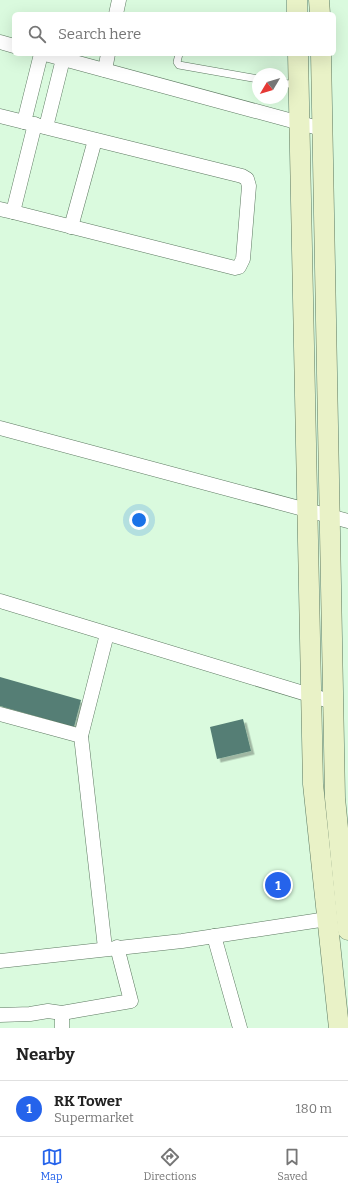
<!DOCTYPE html>
<style>
body{margin:0;font-family:Bitter,serif;background:#f6f6f6;color:#222}
.compass{position:absolute;left:252px;top:68px;width:36px;height:36px;border-radius:50%;background:#fff;box-shadow:0 4px 16px #0002;rotate:232deg}
.you{position:absolute;left:139px;top:520px;width:14px;height:14px;margin:-10px;border:3px solid #fff;border-radius:50%;background:#1a73e8;box-shadow:0 0 0 6px #1a73e833}
.badge{display:grid;place-items:center;width:26px;height:26px;border-radius:50%;background:#2563eb;color:#fff;font-size:13px;font-weight:700}
.pin{position:absolute;translate:-50% -50%;border:2px solid #fff;box-shadow:0 1px 4px #0006}
.list{margin:0;padding:0;list-style:none}
h2{display:flex;justify-content:space-between;align-items:center;height:52px;margin:0;padding:0 16px;font-size:17px}
h2 small{font-size:13px;font-weight:400;color:#767676}
.list li{display:grid;grid-template-columns:26px 1fr auto;gap:12px;align-items:center;box-sizing:border-box;height:56px;padding:0 16px;border-top:1px solid #e0e0e0}
.list b{display:block;font-size:15px;white-space:nowrap}
.list p{margin:0;font-size:13px;white-space:nowrap;color:#767676}
.list em{font-size:13px;font-style:normal;color:#767676}
.icon{flex:none;width:22px;height:22px;fill:none;stroke:currentColor;stroke-width:2;stroke-linecap:round;stroke-linejoin:round}
.map{position:relative;flex:none;width:348px;height:1028px;overflow:hidden}
.search{position:absolute;background:#fff;box-shadow:0 4px 16px #0002;left:12px;right:12px;top:12px;height:44px;display:flex;align-items:center;gap:10px;box-sizing:border-box;padding:0 14px;border-radius:6px;color:#767676;font-size:15px}
.sheet{height:108px;background:#fff}
nav{display:flex;justify-content:space-around;align-items:center;box-sizing:border-box;height:56px;border-top:1px solid #e0e0e0;background:#fff;font-size:11px;color:#767676}
nav a{display:grid;justify-items:center;gap:2px}
nav .on{color:#2563eb}
.map>svg:first-child{display:block}
.building{fill:#547e74;filter:url(#shadow)}
.lines{fill:none;stroke-linecap:round;stroke-linejoin:round}
.lane-casing{stroke:#5d7961;stroke-width:8}
.street-casing{stroke:#5d7961;stroke-width:15}
.secondary-casing{stroke:#5d7961;stroke-width:21}
.lane{stroke:#fff;stroke-width:7}
.street{stroke:#fff;stroke-width:14}
.secondary{stroke:#e9f2c7;stroke-width:20}
</style>
<div class="map">
<svg width="348" height="1028" viewBox="0 0 348 1028">
<defs>
<filter id="shadow"><feDropShadow dx="3.5" dy="3.5" stdDeviation="0" flood-color="#0004"/></filter>
</defs>
<rect width="100%" height="100%" fill="#dafade"/>
<g class="building">
<polygon points="0,677 81,700 74,727 0,706"/>
<polygon points="243,719 251,751 217,759 210,727"/>
</g>
<g class="lines">
<g class="lane-casing">
<g id="lane">
<polyline points="179,54 177,62 179,65 258,79"/>
<polyline points="282,83 296,85"/>
</g>
</g>
<g class="street-casing">
<g id="street">
<polyline points="116,14 119,0"/>
<polyline points="0,42 14,46"/>
<polyline points="45,54 322,129"/>
<polyline points="105,70 108,54"/>
<polyline points="0,116 242,176 247,179 249,186 243,259 239,267 235,268 13,212"/>
<polyline points="24,122 41,54"/>
<polyline points="46,127 63,59"/>
<polyline points="0,209 13,212 35,124"/>
<polyline points="71,227 95,140"/>
<polyline points="0,428 348,521"/>
<polyline points="0,601 333,702"/>
<polyline points="0,714 81,736 105,948"/>
<polyline points="81,736 107,634"/>
<polyline points="214,936 240,1028"/>
<polyline points="0,961 182,941 327,919"/>
<polyline points="62,1013 62,1028"/>
<polyline points="0,1015 30,1014 48,1011 62,1013 131,1001 117,947"/>
</g>
</g>
<g class="secondary-casing">
<g id="secondary">
<polyline points="297,0 297,14"/>
<polyline points="319,0 320,14"/>
<polyline points="298,54 313,784 339,1028"/>
<polyline points="321,54 335,798 348,930"/>
</g>
</g>
<use href="#lane" class="lane"/>
<use href="#street" class="street"/>
<use href="#secondary" class="secondary"/>
</g>
</svg>
<svg class="compass" viewBox="-18 -18 36 36"><path d="M0-13l5 13h-10z" fill="#e53935"/><path d="M0 13l5-13h-10z" fill="#767676"/></svg>
<div class="you"></div>
<div class="pin badge" style="left:278px;top:885px">1</div>
<div class="search"><svg class="icon" aria-label="search" viewBox="0 0 24 24"><circle cx="10" cy="10" r="6"/><path d="M15 15l6 6"/></svg>Search here</div>
</div>
<section class="sheet">
<h2>Nearby<small></small></h2>
<ul class="list">
<li><span class="badge">1</span><div><b>RK Tower</b><p>Supermarket</p></div><em>180 m</em></li>
</ul>
</section>
<nav>
<a class="on"><svg class="icon" aria-label="map" viewBox="0 0 24 24"><path d="M3 6l6-2 6 2 6-2v14l-6 2-6-2-6 2zM9 4v14M15 6v14"/></svg>Map</a>
<a><svg class="icon" aria-label="directions" viewBox="0 0 24 24"><path d="M12 3l9 9-9 9-9-9zM9 14v-3h6M13 9l2 2-2 2"/></svg>Directions</a>
<a><svg class="icon" aria-label="saved" viewBox="0 0 24 24"><path d="M7 4h10v16l-5-4-5 4z"/></svg>Saved</a>
</nav>
